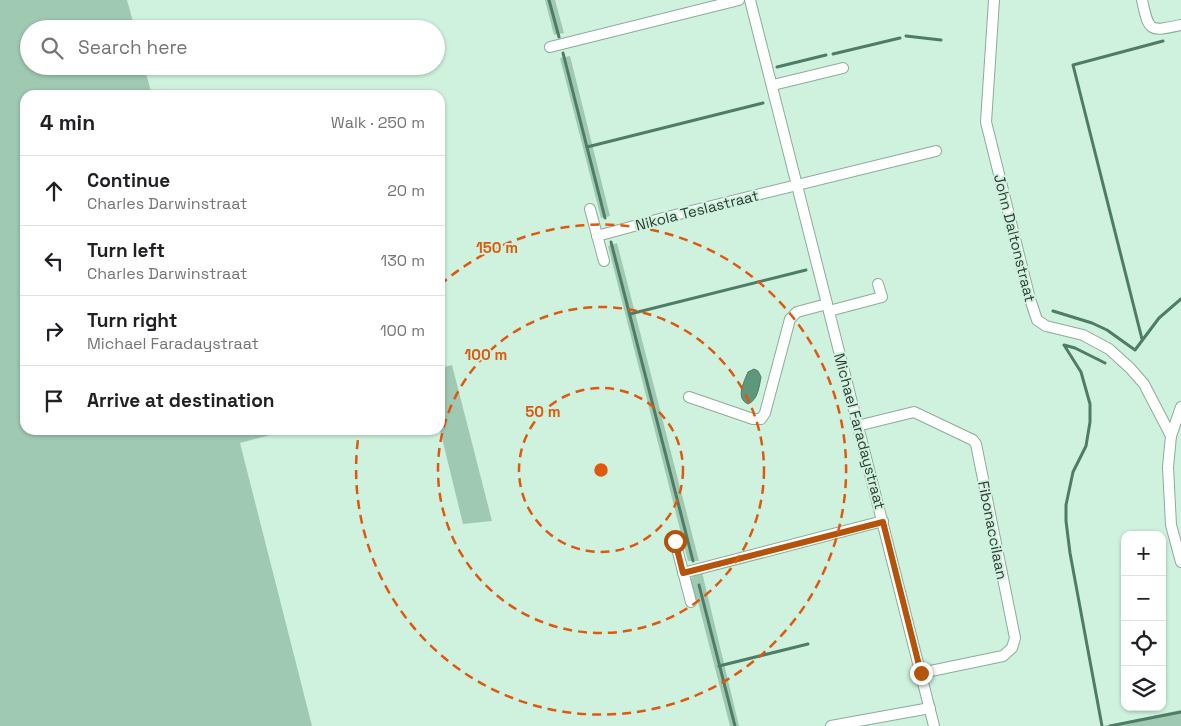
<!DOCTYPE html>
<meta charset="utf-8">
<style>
body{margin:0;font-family:"Space Grotesk",sans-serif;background:#f6f6f6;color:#202124}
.controls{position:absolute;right:15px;bottom:15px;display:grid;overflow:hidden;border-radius:10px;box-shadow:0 1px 4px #0004}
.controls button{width:45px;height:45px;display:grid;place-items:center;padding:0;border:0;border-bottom:1px solid #e0e0e0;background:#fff;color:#202124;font:25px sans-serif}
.stop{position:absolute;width:15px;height:15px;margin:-11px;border:4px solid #b45309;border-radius:50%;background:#fff}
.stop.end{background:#b45309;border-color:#fff;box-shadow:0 1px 5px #0008}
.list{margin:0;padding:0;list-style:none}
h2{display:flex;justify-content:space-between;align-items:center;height:65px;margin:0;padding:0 20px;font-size:21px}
h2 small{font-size:16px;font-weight:400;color:#757577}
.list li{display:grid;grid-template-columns:32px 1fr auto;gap:15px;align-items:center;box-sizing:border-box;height:70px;padding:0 20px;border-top:1px solid #e0e0e0}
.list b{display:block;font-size:19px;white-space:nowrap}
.list p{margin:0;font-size:16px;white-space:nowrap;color:#757577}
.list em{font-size:16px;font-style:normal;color:#757577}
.icon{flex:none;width:28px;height:28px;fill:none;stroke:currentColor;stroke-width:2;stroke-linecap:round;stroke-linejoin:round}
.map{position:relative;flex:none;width:1181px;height:726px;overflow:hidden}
.search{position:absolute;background:#fff;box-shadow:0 1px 4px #0004;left:20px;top:20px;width:425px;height:55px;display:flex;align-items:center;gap:12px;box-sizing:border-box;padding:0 18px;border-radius:28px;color:#757577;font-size:19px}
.panel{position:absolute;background:#fff;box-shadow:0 1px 4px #0004;left:20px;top:90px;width:425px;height:345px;border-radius:15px}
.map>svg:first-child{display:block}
.green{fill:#9fc9b2}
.water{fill:#5d987a;stroke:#4f7c65}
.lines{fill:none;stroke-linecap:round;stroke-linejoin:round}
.stream{stroke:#4f7c65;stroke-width:3}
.minor-casing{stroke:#8cac9a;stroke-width:12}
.minor{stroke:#fff;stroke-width:10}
.route{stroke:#b45309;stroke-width:6}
.ring{fill:none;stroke:#df580e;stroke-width:2.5;stroke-dasharray:9 6}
.labels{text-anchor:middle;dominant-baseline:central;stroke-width:4;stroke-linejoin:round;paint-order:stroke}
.street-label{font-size:15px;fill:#2e3c34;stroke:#cff2de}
.centre{fill:#df580e;stroke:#cff2de;stroke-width:2.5}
.ring-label{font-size:15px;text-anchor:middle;font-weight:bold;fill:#df580e;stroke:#cff2de;stroke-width:4;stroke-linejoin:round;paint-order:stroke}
</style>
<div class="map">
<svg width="1181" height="726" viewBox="0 0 1181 726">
<rect width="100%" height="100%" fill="#cff2de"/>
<g class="green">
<polygon points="0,0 127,0 135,29 29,29 29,66 144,66 152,95 25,95 25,430 289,430 240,443 312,726 0,726"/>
<polygon points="545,0 555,0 564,33 554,35"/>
<polygon points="570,56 610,216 601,218 560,58"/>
<polygon points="617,243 699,561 688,561 608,246"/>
<polygon points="452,365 492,521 463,524 440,430 440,368"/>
<polygon points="702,572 739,726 730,726 698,602 695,602 690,580 694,575"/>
<polygon points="1181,710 1181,726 1103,726"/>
</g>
<path class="water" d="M754 369 758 371 761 377C759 387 758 400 748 404 735 398 744 382 748 372Z"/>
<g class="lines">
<g class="stream">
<polyline points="549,0 559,37"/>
<polyline points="906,36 941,40"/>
<polyline points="563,53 605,218"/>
<polyline points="833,54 900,38"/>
<polyline points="777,67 826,55"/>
<polyline points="587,147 763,103"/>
<polyline points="611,242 693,561"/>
<polyline points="1053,311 1092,323 1107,330 1135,350 1159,318 1181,299"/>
<polyline points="630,314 806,270"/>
<polyline points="1142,339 1073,65 1163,41"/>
<polyline points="699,585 735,726"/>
<polyline points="719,666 808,644"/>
<polyline points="1102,726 1070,553 1066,521 1066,505 1073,472 1086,446 1090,422 1090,404 1081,372 1064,345 1075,348 1105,363"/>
<polyline points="1110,726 1181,712"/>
</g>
<g class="minor-casing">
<g id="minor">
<polyline points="750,0 934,726"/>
<polyline points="994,0 986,122 1030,299 1037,320 1046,326 1083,335 1109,349 1130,368 1144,384 1171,436"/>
<path d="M1142 0C1149 32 1149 32 1181 25"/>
<polyline points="550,47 739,0"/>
<polyline points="773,85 843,68"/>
<polyline points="590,209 604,261"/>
<polyline points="597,236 667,217 936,151"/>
<polyline points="829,311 882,297 878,284"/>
<polyline points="689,397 753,419 761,419 765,413 790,319 797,312 827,304"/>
<polyline points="1181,407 1171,436 1168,467 1171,525 1181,562"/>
<polyline points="857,426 914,412 973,440 976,444 1015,638 1012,648 1003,656 921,673"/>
<polyline points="675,541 691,602"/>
<polyline points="683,573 883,521"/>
<polyline points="831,726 930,708"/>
</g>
</g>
<use href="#minor" class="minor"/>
</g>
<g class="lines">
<polyline class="route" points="675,541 683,573 883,522 921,673"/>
</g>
<g class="ring">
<circle cx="601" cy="470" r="82"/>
<circle cx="601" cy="470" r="163"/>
<path d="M440 285A245 245 0 1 1 359 432"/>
</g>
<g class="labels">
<g class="street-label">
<text transform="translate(697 210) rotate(-14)">Nikola Teslastraat</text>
<text transform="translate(1015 238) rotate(76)">John Daltonstraat</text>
<text transform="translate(860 431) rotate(75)">Michael Faradaystraat</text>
<text transform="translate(993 530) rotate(79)">Fibonaccilaan</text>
</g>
</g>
<circle cx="601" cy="470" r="8" class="centre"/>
<g class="ring-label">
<text x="497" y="253">150 m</text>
<text x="486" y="360">100 m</text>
<text x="543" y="417">50 m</text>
</g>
</svg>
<div class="controls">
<button>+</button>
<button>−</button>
<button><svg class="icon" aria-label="locate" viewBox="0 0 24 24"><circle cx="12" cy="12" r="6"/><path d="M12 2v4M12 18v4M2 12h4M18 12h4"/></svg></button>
<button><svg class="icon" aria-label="layers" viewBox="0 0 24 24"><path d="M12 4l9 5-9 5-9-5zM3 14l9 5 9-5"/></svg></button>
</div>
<div class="stop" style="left:675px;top:541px"></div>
<div class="stop end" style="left:921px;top:673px"></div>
<div class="search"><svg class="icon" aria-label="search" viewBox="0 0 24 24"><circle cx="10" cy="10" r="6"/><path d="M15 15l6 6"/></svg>Search here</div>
<section class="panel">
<h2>4 min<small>Walk · 250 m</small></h2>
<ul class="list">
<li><svg class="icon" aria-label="ahead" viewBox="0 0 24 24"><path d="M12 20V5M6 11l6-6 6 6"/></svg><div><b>Continue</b><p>Charles Darwinstraat</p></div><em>20 m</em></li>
<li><svg class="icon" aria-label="left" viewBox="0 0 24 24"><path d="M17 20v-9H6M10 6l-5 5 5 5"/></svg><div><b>Turn left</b><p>Charles Darwinstraat</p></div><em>130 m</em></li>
<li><svg class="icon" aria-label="right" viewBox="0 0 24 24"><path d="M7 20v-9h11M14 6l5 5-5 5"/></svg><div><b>Turn right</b><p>Michael Faradaystraat</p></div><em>100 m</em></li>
<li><svg class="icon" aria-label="arrive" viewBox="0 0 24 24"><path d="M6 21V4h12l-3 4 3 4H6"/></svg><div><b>Arrive at destination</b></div></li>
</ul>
</section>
</div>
